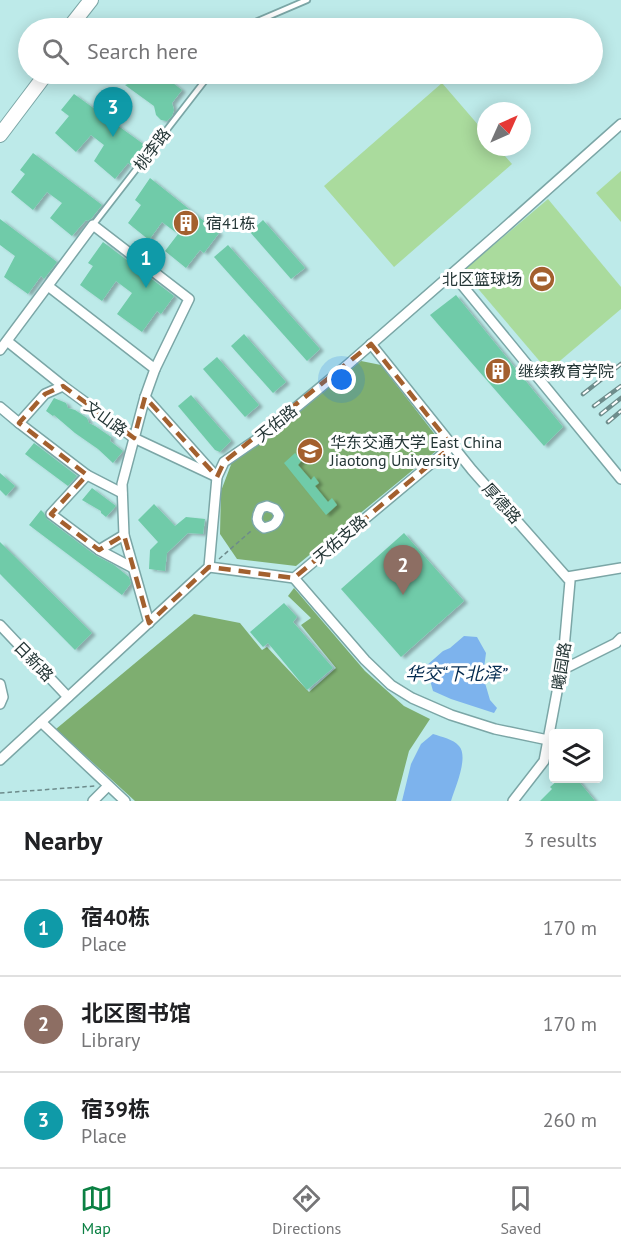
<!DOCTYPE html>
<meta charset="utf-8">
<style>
body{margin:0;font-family:"PT Sans","Noto Sans SC",sans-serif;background:#f2f2f2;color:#202124}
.controls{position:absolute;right:18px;bottom:18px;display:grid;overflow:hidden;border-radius:6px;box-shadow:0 3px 15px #0003}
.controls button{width:54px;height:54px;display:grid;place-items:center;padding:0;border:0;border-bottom:2px solid #e0e0e0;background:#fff;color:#202124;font:30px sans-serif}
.compass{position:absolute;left:477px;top:102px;width:54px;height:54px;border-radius:50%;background:#fff;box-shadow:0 3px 15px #0003;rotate:45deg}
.you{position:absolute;left:342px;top:380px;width:21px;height:21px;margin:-15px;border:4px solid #fff;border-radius:50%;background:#1a73e8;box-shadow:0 0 0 9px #1a73e833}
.badge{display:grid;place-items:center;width:39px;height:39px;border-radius:50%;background:#0b8043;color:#fff;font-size:20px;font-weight:700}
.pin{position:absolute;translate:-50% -50px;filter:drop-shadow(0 2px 3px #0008)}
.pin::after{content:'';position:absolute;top:32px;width:21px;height:18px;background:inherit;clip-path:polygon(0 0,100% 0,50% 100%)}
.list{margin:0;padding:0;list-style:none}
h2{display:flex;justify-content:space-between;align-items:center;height:78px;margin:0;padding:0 24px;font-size:26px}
h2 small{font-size:20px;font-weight:400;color:#757577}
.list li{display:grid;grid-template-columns:39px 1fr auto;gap:18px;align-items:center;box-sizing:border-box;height:96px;padding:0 24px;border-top:2px solid #e0e0e0}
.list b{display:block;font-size:22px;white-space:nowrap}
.list p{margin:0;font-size:20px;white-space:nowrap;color:#757577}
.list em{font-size:20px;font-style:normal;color:#757577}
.icon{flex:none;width:33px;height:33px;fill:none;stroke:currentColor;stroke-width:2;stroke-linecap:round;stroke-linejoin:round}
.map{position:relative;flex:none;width:621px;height:801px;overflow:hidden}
.search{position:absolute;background:#fff;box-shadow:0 3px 15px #0003;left:18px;right:18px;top:18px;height:66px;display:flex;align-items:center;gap:15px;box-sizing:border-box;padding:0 21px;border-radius:33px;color:#757577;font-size:22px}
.sheet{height:366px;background:#fff}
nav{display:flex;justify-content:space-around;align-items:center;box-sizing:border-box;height:84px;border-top:2px solid #e0e0e0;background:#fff;font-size:16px;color:#757577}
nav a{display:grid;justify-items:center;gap:3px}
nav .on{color:#0b8043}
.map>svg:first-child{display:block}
.green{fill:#aadb9d}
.forest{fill:#7eae70}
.water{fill:#7db3ed}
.building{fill:#70cba9;filter:url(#shadow)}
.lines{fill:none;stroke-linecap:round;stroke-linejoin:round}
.lane-casing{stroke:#7ba6a6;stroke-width:8}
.street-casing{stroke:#7ba6a6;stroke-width:12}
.secondary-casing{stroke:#7ba6a6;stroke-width:16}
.path{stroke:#6d8b8b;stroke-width:1.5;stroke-dasharray:4.5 3;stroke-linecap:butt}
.lane{stroke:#fff;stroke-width:4.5}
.street{stroke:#fff;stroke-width:9}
.secondary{stroke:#fff;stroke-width:14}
.rail-casing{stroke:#6e8d8c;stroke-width:4.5}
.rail{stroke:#fff;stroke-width:2;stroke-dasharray:7;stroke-linecap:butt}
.marked{fill:none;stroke:#a3602e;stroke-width:4.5;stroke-dasharray:12 8;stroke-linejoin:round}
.labels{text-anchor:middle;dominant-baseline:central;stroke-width:6;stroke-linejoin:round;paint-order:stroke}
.street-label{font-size:16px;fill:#243636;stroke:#fff}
.poi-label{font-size:16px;fill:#243636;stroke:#fff;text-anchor:start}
.water-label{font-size:18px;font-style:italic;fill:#042b50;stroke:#fff}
</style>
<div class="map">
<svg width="621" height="801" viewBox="0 0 621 801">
<defs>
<filter id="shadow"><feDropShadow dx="4" dy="2" stdDeviation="1.5" flood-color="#0004"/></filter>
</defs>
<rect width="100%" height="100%" fill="#bdeae9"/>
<g class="green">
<polygon points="442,83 486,134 486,147 497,147 512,164 394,267 324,186"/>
<polygon points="621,171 621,222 596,193"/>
<polygon points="548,199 621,287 621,309 548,371 463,271"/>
</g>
<g class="forest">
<polygon points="361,361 381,365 440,441 436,451 296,566 237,559 220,534 221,491 232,462 265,440"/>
<polygon points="294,588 365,671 404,706 430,719 409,751 396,801 135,801 56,729 194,614 240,623 262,650 267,647 309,692 336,668 301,625 311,618 288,596"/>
</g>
<g class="water">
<polygon points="464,636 477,637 486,653 483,676 490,700 497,708 494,713 451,699 433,691 426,666 443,651 450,648"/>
<path d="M433 734C442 737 453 739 459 746 469 757 455 788 451 801H402L411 764 421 744Z"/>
</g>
<g class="building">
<polygon points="143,74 161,74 182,90 172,103 174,110 172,116 167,121 161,120 156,115 154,106 125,85 139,80"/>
<polygon points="74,94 146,146 132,166 128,163 115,179 94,161 104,145 91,135 76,152 55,133 69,116 61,110"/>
<polygon points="33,153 102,205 91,219 87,221 86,220 72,236 50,218 62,203 47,192 33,210 11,192 25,174 20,170"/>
<polygon points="150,178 219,233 204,253 200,250 186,268 165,251 178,234 162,222 149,240 128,223 141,205 135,200"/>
<polygon points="0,219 57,262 44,279 41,276 28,294 4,277 15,256 0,245"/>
<polygon points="263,220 305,268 291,279 250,232"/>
<polygon points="103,242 174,296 161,314 157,311 142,332 117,314 132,293 116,281 102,301 80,285 93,266 88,263"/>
<polygon points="228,245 320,349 307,361 214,257"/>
<polygon points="456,295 563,427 544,446 430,315"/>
<polygon points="244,334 286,382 273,393 231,346"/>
<polygon points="217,357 259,405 245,417 203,369"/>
<polygon points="191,395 231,441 220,452 215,450 178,406"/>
<polygon points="54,398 66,403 68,408 75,410 87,418 89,423 95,426 111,437 110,441 123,451 113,463 98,449 75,433 54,415 53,416 46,411"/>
<polygon points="34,443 77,476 68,486 25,454"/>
<polygon points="295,453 302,460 298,465 311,480 314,476 319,483 315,486 328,502 332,498 337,505 326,515 284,463"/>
<polygon points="0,473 15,486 6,496 0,490"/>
<polygon points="92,488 116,506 106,517 101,513 101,511 82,500"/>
<polygon points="154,504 175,526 186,517 205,519 203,534 188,533 167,553 165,571 149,569 150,550 158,542 138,520"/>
<polygon points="41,510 44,513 47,519 95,555 114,565 129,577 131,583 122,595 29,525"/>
<polygon points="404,533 464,601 401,657 341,589"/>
<polygon points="0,542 92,633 75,650 0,574"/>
<polygon points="284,603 297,617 293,622 333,668 307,690 268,643 263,647 250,632"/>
<polygon points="560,778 576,778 595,801 540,801 552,789 550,787"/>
</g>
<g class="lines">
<g class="lane-casing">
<g id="lane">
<polyline points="244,28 246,26 307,0"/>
<polyline points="93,225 210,74"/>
</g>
</g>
<g class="street-casing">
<g id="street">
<polyline points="453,274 621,479"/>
<polyline points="48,286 155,369"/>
<polyline points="7,341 63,386 134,438 217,477"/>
<polyline points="371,344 472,470 570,581 563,660 544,761 513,801"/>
<polyline points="0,350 93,225 189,299 155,369 145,397 122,484 124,535 149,623"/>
<polyline points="145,397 213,473"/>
<polyline points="0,407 19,423 45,394 63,386"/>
<polyline points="19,423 87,475 51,514 99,550 133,568"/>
<polyline points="87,475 122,493"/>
<path d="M267 506 275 509 279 515C277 524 273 526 264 528 255 523 256 516 261 508Z"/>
<polyline points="99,550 124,535"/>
<polyline points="209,567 294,578 452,446"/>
<polyline points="567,577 621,568"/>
<polyline points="294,578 365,660 391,685 412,698 451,715 495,729 548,740"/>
<polyline points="0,625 68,697"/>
<polyline points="562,670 616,643 621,638"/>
<polyline points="0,684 3,697 0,704"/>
<polyline points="41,722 125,801"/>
<polyline points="0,760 209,567 217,477 224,462 259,438 344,368 502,230 621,124"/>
<polyline points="93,801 108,786"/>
</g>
</g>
<g class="secondary-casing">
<g id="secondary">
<polyline points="69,28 91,0"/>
<polyline points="0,135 46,74"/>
</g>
</g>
<g class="path">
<polyline points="219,559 251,531"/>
<polyline points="0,793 95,786"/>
</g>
<use href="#lane" class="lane"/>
<use href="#street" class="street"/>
<use href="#secondary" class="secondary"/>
<g class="rail-casing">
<g id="rail">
<polyline points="583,394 621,364"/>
<polyline points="594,406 621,386"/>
<polyline points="601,414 621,398"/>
<polyline points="608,422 621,411"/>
</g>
</g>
<use href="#rail" class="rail"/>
</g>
<path class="marked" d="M371 344 452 446 294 578 209 567 149 623 124 535 99 550 51 514 87 475 19 423 45 394 63 386 134 438 145 397 217 477 224 462Z"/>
<defs>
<g id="building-disc" transform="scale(1.35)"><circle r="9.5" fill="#a3602e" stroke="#fff"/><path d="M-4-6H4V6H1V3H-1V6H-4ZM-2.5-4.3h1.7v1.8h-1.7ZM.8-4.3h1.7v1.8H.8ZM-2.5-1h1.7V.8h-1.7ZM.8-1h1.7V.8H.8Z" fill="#fff"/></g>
<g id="stadium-disc" transform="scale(1.35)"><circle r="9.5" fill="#a3602e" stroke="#fff"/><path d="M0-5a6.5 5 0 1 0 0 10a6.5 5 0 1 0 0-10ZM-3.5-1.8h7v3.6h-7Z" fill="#fff"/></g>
<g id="university-disc" transform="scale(1.35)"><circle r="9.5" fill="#a3602e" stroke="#fff"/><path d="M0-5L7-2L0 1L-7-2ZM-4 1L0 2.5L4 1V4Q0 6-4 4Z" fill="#fff"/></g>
</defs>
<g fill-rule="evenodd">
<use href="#building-disc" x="186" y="223"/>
<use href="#stadium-disc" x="542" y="279"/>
<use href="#building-disc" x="498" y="371"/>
<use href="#university-disc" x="310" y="451"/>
</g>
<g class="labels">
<g class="street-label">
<text transform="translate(152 149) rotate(-53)">桃李路</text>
<text transform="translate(106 418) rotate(36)">文山路</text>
<text transform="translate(276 423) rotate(-39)">天佑路</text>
<text transform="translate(502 503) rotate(48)">厚德路</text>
<text transform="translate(340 539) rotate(-40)">天佑支路</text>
<text transform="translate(34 661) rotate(46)">日新路</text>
<text transform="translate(561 666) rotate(-81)">曦园路</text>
</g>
<g class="poi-label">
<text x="206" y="223">宿41栋</text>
<text x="522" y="279" text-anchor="end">北区篮球场</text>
<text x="518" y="371">继续教育学院</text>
<text x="330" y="442">华东交通大学 East China<tspan x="330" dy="18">Jiaotong University</tspan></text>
</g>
<g class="water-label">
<text x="456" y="673">华交“下北泽”</text>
</g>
</g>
</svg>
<div class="controls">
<button><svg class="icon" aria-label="layers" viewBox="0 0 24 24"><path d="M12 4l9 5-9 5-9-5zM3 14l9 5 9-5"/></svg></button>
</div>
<svg class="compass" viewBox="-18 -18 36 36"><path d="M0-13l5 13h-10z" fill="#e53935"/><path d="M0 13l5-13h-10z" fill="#757577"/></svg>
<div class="you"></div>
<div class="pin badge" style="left:146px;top:288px;background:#0f9aa8">1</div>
<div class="pin badge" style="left:403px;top:595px;background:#8d6e63">2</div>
<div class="pin badge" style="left:113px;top:137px;background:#0f9aa8">3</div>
<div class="search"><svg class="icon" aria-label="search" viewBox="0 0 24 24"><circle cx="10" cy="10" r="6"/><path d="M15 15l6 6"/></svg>Search here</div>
</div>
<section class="sheet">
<h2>Nearby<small>3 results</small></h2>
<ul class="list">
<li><span class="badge" style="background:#0f9aa8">1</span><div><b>宿40栋</b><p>Place</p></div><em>170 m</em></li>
<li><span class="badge" style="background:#8d6e63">2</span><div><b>北区图书馆</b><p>Library</p></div><em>170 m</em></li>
<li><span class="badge" style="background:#0f9aa8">3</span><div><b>宿39栋</b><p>Place</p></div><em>260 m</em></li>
</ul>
</section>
<nav>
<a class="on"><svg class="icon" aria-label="map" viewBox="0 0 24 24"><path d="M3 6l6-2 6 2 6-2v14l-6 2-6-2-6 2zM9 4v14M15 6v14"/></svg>Map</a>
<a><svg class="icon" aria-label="directions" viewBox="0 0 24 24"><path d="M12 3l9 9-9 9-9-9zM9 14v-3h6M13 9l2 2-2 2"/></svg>Directions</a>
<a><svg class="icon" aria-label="saved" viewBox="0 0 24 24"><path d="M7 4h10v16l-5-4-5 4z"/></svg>Saved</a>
</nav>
